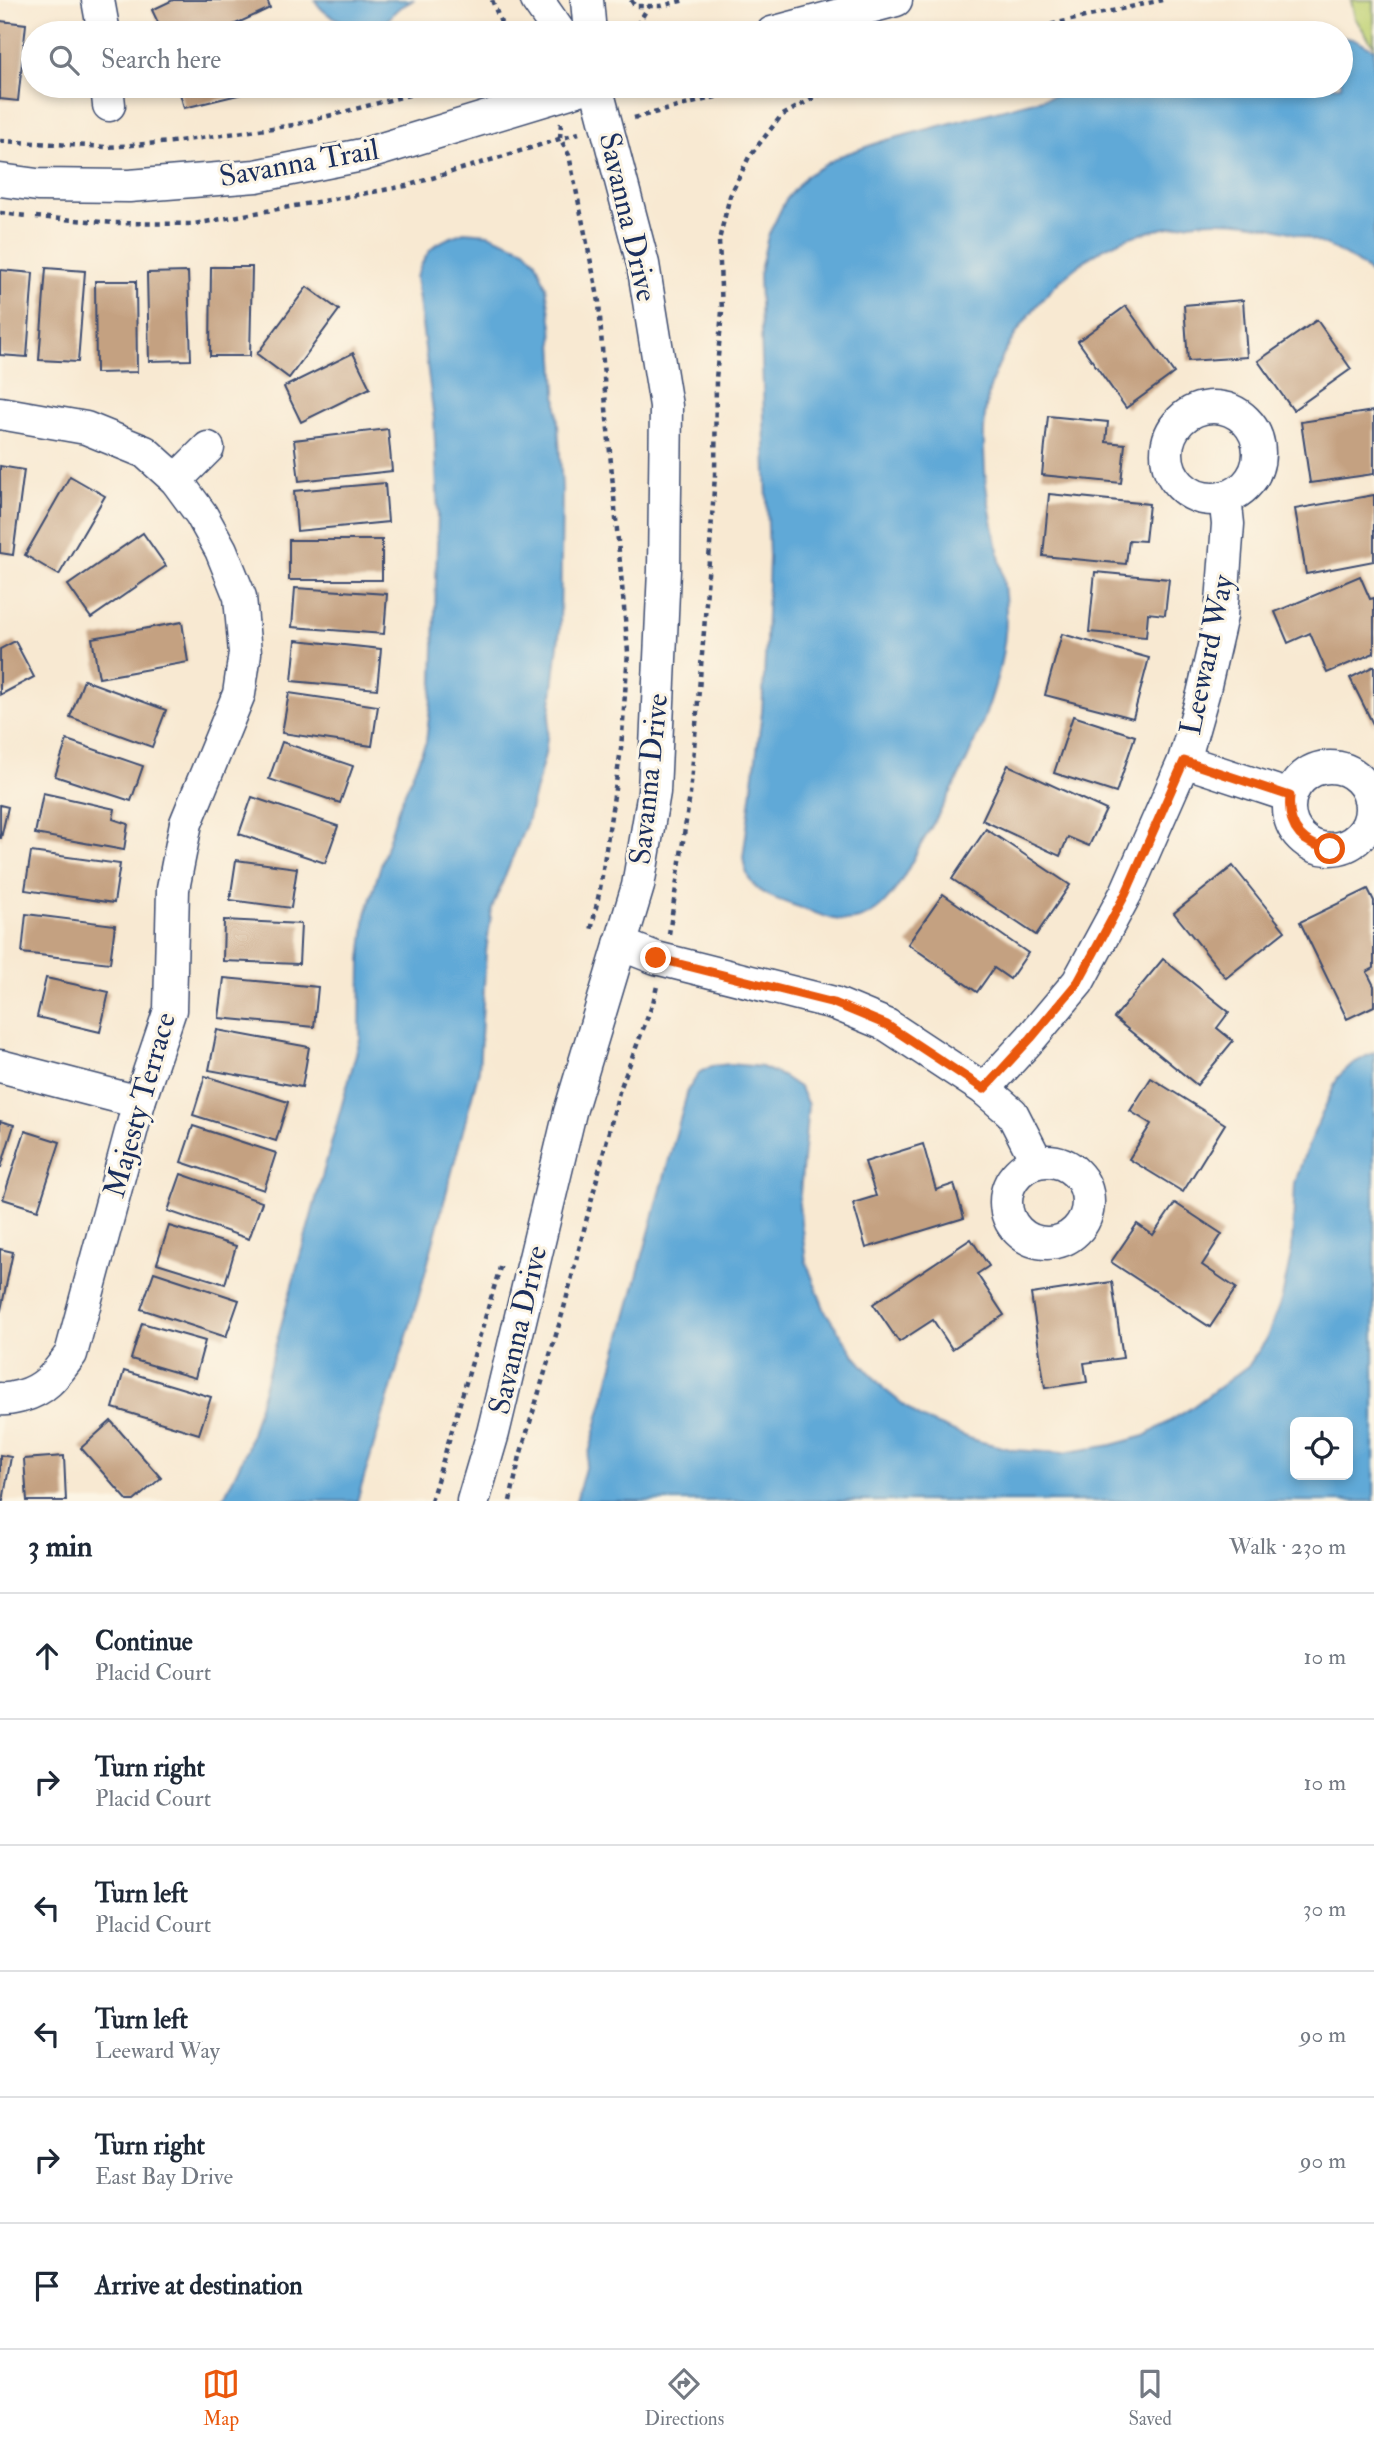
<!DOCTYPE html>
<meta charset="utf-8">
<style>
body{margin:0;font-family:"IM FELL Double Pica",serif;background:#f6f6f7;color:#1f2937}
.controls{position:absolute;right:21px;bottom:21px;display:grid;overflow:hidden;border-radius:10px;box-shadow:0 4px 10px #0003}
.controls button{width:63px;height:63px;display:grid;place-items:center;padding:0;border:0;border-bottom:2px solid #e0e1e3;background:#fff;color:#1f2937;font:35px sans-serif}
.stop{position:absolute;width:21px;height:21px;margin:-16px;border:5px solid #ea580c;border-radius:50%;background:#fff}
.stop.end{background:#ea580c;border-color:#fff;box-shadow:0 2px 7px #0008}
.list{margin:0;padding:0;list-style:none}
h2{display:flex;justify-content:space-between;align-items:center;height:91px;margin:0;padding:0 28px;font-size:30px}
h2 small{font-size:23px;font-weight:400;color:#747a83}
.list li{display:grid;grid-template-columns:46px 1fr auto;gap:21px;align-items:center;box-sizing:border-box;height:126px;padding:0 28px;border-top:2px solid #e0e1e3}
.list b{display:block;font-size:26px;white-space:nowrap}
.list p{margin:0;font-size:23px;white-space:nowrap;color:#747a83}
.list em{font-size:23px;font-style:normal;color:#747a83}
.icon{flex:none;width:38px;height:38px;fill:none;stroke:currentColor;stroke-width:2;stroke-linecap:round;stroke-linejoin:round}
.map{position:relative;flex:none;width:1374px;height:1501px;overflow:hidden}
.search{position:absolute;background:#fff;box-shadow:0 4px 10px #0003;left:21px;right:21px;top:21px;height:77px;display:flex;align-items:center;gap:18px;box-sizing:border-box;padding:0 24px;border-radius:38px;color:#747a83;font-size:26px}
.sheet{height:847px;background:#fff}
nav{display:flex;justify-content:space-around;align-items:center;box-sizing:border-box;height:98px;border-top:2px solid #e0e1e3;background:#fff;font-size:19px;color:#747a83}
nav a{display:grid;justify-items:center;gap:4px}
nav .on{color:#ea580c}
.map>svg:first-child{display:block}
.green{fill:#c0d275;stroke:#6e806a;stroke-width:2}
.water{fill:#60a9d7;stroke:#3e6c9a;stroke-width:2;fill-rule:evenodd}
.building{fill:#c4a181}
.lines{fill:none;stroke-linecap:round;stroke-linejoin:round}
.street-casing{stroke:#3c4b6f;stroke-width:35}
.path{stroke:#3c4b6f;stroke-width:4.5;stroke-dasharray:5 5;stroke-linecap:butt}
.street{stroke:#fff;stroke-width:32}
.route{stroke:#ea580c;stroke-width:9}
.labels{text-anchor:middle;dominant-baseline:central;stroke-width:6;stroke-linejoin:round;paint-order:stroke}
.street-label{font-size:30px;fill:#1b2f5e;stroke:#fcf5e5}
</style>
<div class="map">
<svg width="1374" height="1501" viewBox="0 0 1374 1501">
<rect width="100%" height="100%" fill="#fcf5e5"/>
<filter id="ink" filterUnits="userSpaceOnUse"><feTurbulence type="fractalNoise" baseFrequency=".0143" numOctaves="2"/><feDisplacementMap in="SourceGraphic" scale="14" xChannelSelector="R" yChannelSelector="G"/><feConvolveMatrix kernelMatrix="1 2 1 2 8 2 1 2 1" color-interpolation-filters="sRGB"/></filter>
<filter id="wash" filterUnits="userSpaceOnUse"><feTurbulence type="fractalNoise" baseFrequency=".00686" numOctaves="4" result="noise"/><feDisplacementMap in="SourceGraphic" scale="28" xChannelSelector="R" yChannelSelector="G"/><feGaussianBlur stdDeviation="1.57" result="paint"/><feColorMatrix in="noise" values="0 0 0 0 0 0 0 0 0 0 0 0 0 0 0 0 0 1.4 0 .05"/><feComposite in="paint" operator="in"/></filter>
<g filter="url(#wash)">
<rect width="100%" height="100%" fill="#f8e9d2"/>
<polygon class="green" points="1351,0 1374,0 1374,46 1355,18"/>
<g class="water">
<path d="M315 0H413C408 4 403 5 398 9 391 14 391 20 381 23 360 29 326 21 315 0Z"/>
<path d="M1341 37 1357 40 1374 49V277C1333 236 1241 212 1184 224 1161 229 1137 233 1115 243 1061 266 997 342 987 401 982 428 984 457 986 484 991 528 1006 571 1006 615 1006 657 993 698 977 736 962 775 940 812 919 848 911 863 903 881 892 894 884 905 872 915 859 919 839 926 810 910 790 904 763 894 747 890 743 858L762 712 766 641 769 557 759 275 768 236 785 201 806 176 840 156 883 141 1091 86H1341Z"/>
<path d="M464 232 488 234 525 249 536 261 546 287 552 326 562 488 560 628 545 754 527 822 492 908 486 952 479 1070 419 1296 357 1501H220L226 1493 247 1449 360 1039 361 960 366 914 398 809 426 742 433 683 438 512 434 419 416 277C428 246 433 244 464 232Z"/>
<path d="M1374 1052V1501H576L688 1090 700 1072 712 1066 730 1064 762 1067 784 1077 800 1088 808 1105 799 1205 806 1261 825 1311 855 1356 884 1389 920 1418 974 1440 1014 1450 1063 1453 1112 1445 1145 1436 1191 1408 1249 1365 1266 1340 1282 1298 1292 1250 1295 1183 1305 1153 1338 1077 1352 1064ZM1348 1422V1475H1295V1422Z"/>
</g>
<g id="blocks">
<g class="building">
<polygon points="173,0 267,0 270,8 216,33 163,33 152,10"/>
<polygon points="0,21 26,24 18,101 0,99"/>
<polygon points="178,86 270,86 271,87 184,108"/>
<polygon points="211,267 252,267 250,356 210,356"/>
<polygon points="46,268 85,271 78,362 39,360"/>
<polygon points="0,270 33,273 27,357 0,355"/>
<polygon points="188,272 191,360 149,361 147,273"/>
<polygon points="95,281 136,281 137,372 96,373"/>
<polygon points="307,287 339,310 289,378 257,354"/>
<polygon points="1243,300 1247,357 1188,361 1184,305"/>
<polygon points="1126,306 1174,373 1126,408 1078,341"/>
<polygon points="1317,320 1351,369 1293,410 1258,361"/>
<polygon points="353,353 370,388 301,422 284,387"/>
<polygon points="1374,411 1374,474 1310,483 1301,422"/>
<polygon points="1048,416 1108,422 1106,442 1125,444 1121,483 1042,475"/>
<polygon points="388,429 392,471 299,481 294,440"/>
<polygon points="0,466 24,470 13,555 0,553"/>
<polygon points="70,476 105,496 59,575 25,555"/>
<polygon points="385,483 388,522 297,531 294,491"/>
<polygon points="1049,494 1149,504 1145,541 1129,540 1126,564 1043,556"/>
<polygon points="1374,495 1374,561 1306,574 1295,509"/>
<polygon points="143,533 166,566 91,618 68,585"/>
<rect x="289" y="540" width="93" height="40"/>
<polygon points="1095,572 1169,579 1165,615 1148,613 1146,637 1089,632"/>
<polygon points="1360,576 1370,599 1374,598 1374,653 1327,673 1310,633 1288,643 1275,612"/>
<polygon points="295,588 387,594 384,634 292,627"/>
<polygon points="182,622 188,662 99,678 92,638"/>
<polygon points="1062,634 1149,658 1133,718 1045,695"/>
<polygon points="296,640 381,649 377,689 292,681"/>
<polygon points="15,641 34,677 0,695 0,649"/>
<polygon points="1374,666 1374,726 1350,678"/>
<polygon points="84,680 166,710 152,747 70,717"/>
<polygon points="289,693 378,706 372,746 282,733"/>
<polygon points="1073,716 1135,736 1116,793 1054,773"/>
<polygon points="67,740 143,766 131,801 55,776"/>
<polygon points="282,742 353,766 340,803 269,779"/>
<polygon points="1008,765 1106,810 1089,846 1068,837 1060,856 982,820"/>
<polygon points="43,793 115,809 113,819 128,824 124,850 35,834"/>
<polygon points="252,797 338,826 325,863 239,834"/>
<polygon points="0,805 8,807 1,838 0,838"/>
<polygon points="986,829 1070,885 1036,935 952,879"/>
<polygon points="31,852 120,864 114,903 25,890"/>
<polygon points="236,860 297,868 291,908 230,900"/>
<polygon points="1233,866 1285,931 1226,978 1174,913"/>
<polygon points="1368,889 1374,901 1374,968 1367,972 1374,986 1374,1006 1347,1019 1300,922"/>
<polygon points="943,894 1028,953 1010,979 994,968 977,992 908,944"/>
<polygon points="26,914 115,925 110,963 22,953"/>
<polygon points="224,920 301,924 299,964 223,961"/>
<polygon points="1163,959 1229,1012 1217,1028 1233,1041 1197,1085 1114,1018"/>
<polygon points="46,978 109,992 100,1032 37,1017"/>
<polygon points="224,978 318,987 314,1027 219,1018"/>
<polygon points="217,1030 309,1047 302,1087 209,1070"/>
<polygon points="205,1076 288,1102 276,1141 193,1115"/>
<polygon points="1151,1078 1225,1124 1183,1192 1129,1159 1151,1124 1130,1111"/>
<polygon points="0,1121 14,1125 1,1167 0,1167"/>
<polygon points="193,1126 276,1153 264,1190 181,1162"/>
<polygon points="25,1131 60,1142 38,1210 3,1199"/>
<polygon points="923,1144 936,1190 954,1184 964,1218 866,1248 853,1203 876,1196 865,1162"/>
<polygon points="181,1174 262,1202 249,1239 168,1211"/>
<polygon points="1175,1203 1222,1234 1202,1265 1236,1288 1210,1327 1111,1262 1137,1224 1153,1235"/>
<polygon points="169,1226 236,1246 225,1284 157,1263"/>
<polygon points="971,1239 989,1266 977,1274 1004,1315 952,1349 933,1320 899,1342 873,1304"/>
<polygon points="0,1249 13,1252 1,1310 0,1309"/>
<polygon points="154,1272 239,1300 226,1337 141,1309"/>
<polygon points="1112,1282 1123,1358 1084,1363 1087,1382 1045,1388 1031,1294"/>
<polygon points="142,1323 205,1341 195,1378 131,1359"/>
<polygon points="124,1371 211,1397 199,1434 113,1408"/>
<polygon points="111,1421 161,1478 134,1501 128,1501 81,1448"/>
<polygon points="0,1455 11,1457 3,1501 0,1501"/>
<polygon points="64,1456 66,1501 27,1501 24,1459"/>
</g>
</g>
</g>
<g filter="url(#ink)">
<use href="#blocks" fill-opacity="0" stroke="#3c4b6f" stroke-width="2"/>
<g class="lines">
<g class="street-casing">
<g id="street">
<polyline points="98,0 104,33"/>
<polyline points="537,0 560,33"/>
<polyline points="587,0 590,33"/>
<polyline points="772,33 896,0"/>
<polyline points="107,86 109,105"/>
<polyline points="0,180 37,185 129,186 256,176 362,155 590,86"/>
<circle cx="1213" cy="453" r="46"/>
<path d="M0 413 86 428 145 452 176 480 201 514 221 550 240 597 245 653 239 694 186 823 173 889 170 1010 139 1102 71 1354C56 1374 47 1389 22 1396 14 1398 8 1400 0 1399"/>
<polyline points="176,480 208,448"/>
<polyline points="1184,761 1290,796"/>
<circle cx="1330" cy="808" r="41"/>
<polyline points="620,944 656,958 834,1003 887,1025 984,1089 1012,1113 1037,1162"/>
<polyline points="0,1066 139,1102"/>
<polyline points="984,1089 1031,1038 1078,982 1126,893 1184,761 1203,694 1221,616 1228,524 1225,497"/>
<circle cx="1047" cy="1202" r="41"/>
<polyline points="473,1501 493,1433 570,1112 638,886 654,792 664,570 666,406 643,264 596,86"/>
</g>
</g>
<g class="path">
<polyline points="492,0 505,33"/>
<polyline points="631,0 635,6 661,6 685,0"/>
<polyline points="618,31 637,25 649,6"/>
<polyline points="1012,33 1162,0"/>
<polyline points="634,118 759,86"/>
<polyline points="561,123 560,138 569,155 599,302 606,408 628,652 621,749 600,889 591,931"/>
<polyline points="0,141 107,147 172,142 294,125 443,86"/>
<polyline points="0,213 27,216"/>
<polyline points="36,217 115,223 194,224 406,186 579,133"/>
<polyline points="669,934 690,795 704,631 715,475 716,379 722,311 719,240 730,196 749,157 781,116 835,86"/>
<polyline points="431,1501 501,1264"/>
<polyline points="510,1501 520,1456 564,1308 619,1092 653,1003 657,986"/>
</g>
<use href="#street" class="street"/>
</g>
</g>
<g class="lines" filter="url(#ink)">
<path class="route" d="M656 958 834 1003 887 1025 984 1089 1031 1038 1078 982 1126 893 1184 761 1290 796C1287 826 1300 844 1330 849"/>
</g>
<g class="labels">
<g class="street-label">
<text transform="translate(299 163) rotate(-10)">Savanna Trail</text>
<text transform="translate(628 217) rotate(77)">Savanna Drive</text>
<text transform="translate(1207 655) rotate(-78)">Leeward Way</text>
<text transform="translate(649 779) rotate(-84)">Savanna Drive</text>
<text transform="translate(140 1105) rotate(-74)">Majesty Terrace</text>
<text transform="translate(518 1330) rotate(-77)">Savanna Drive</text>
</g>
</g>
</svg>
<div class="controls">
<button><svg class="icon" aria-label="locate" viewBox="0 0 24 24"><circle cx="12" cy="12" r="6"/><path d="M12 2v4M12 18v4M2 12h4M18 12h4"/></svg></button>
</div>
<div class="stop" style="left:1330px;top:849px"></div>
<div class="stop end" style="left:656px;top:958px"></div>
<div class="search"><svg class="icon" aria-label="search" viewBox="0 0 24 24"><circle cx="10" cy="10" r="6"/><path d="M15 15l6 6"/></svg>Search here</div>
</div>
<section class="sheet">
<h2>3 min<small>Walk · 230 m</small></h2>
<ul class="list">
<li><svg class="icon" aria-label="ahead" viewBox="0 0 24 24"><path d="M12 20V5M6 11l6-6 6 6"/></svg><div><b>Continue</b><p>Placid Court</p></div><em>10 m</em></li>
<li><svg class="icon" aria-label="right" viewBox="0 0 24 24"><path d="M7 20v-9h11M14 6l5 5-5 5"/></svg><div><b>Turn right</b><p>Placid Court</p></div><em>10 m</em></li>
<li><svg class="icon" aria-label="left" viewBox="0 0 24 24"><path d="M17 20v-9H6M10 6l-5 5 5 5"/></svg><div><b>Turn left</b><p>Placid Court</p></div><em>30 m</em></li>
<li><svg class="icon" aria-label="left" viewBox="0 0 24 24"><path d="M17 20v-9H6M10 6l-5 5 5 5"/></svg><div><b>Turn left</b><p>Leeward Way</p></div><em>90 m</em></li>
<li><svg class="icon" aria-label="right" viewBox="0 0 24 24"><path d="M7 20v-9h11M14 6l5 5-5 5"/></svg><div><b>Turn right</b><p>East Bay Drive</p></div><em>90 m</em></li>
<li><svg class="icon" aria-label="arrive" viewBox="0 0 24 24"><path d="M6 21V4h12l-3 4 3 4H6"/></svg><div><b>Arrive at destination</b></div></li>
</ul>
</section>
<nav>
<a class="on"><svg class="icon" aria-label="map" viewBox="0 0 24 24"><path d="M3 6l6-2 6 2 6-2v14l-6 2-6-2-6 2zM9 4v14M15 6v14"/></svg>Map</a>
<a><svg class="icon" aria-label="directions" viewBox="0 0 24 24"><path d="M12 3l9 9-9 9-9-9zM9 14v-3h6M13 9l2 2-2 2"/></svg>Directions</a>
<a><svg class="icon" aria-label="saved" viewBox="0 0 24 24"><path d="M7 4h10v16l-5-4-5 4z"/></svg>Saved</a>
</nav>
